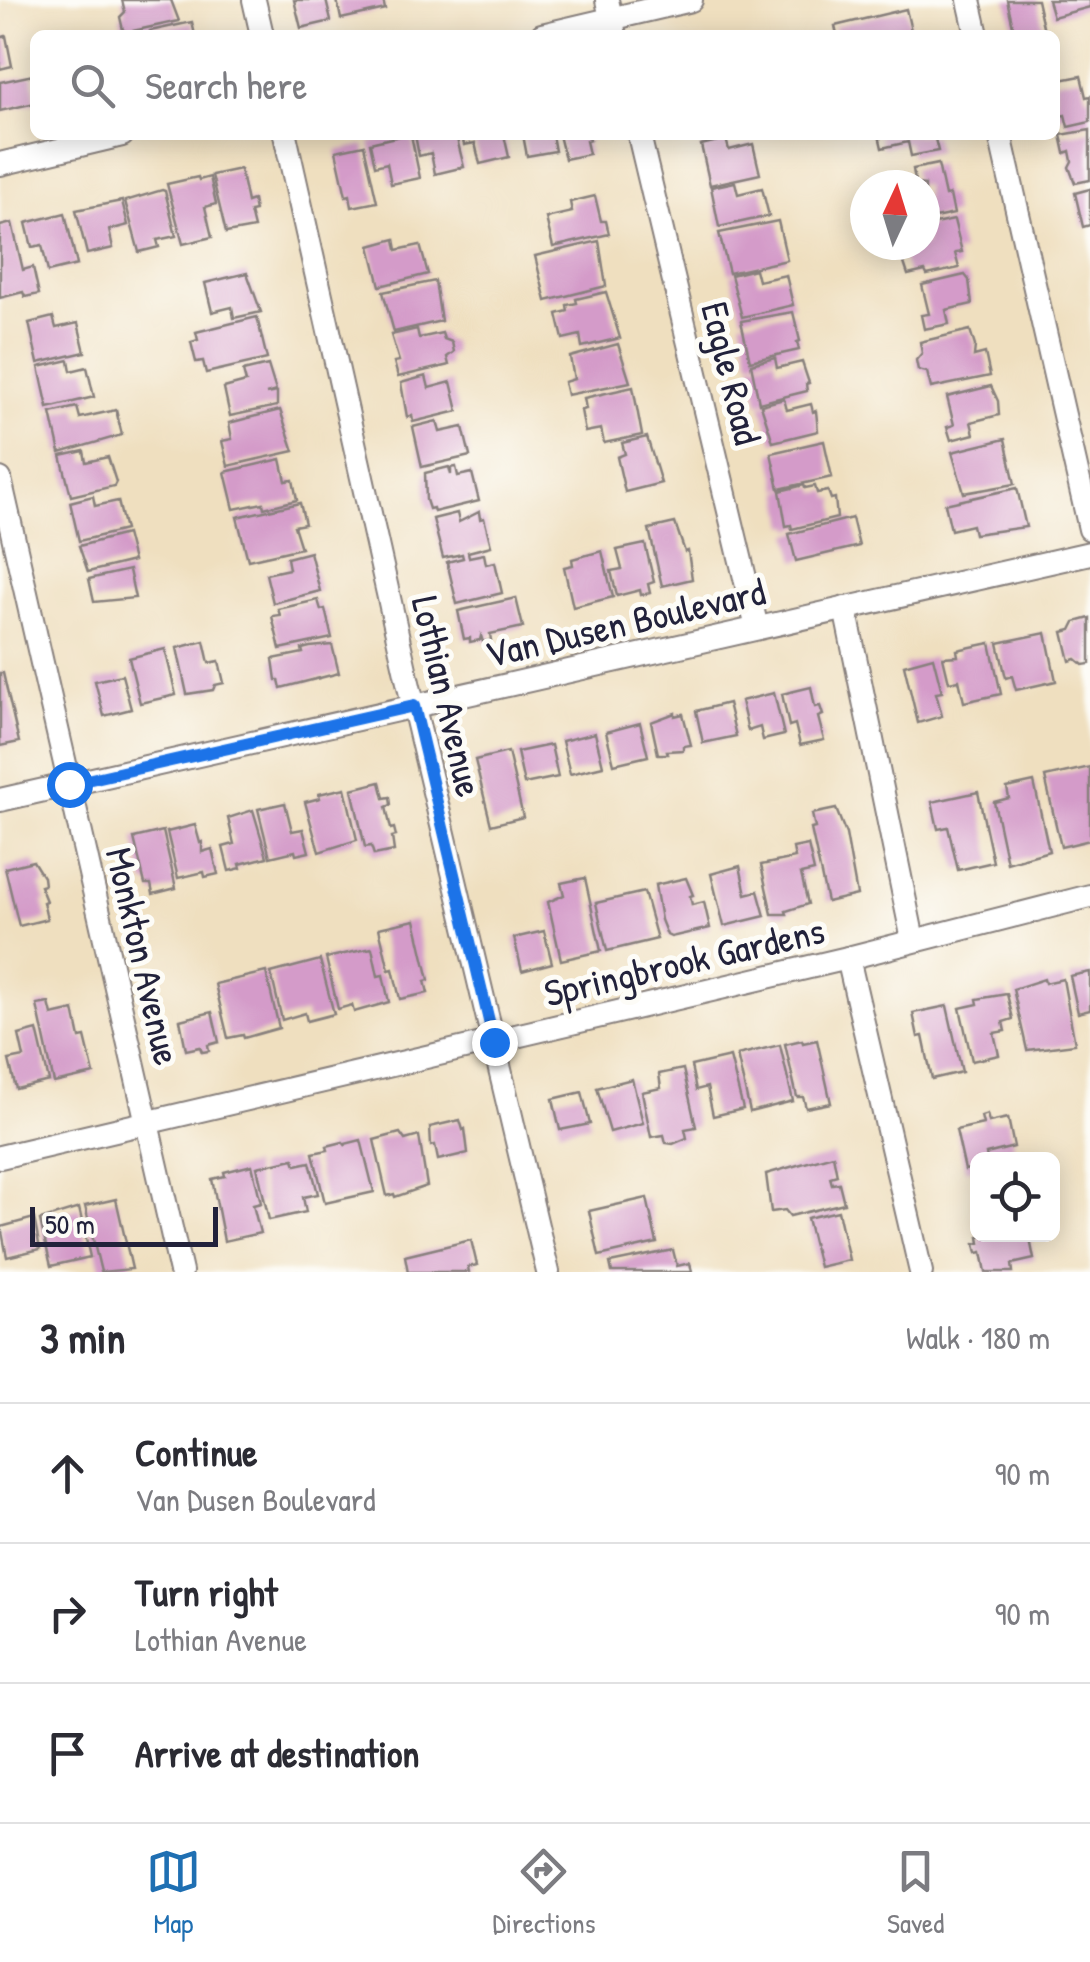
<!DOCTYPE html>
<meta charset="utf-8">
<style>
body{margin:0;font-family:"Patrick Hand",sans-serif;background:#f7f7f7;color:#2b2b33}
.controls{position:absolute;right:30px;bottom:30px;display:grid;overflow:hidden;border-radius:15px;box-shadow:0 5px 25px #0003}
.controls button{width:90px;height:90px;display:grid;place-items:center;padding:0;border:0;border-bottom:2px solid #e1e1e2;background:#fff;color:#2b2b33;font:50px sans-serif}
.compass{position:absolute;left:850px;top:170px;width:90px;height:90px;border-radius:50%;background:#fff;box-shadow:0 5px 25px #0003;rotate:4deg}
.scale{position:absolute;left:30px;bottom:25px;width:188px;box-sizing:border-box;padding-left:10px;border:5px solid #22223b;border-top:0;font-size:28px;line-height:35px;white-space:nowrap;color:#22223b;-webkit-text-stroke:8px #fdfcf7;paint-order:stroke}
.stop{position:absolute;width:30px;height:30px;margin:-22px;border:8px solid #1a73e8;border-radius:50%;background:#fff}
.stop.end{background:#1a73e8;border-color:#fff;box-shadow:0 2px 10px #0008}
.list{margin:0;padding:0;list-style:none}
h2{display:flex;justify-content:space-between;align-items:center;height:130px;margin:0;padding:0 40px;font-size:42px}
h2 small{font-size:32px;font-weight:400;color:#7c7c81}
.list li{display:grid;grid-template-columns:65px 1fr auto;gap:30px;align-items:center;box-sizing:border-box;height:140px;padding:0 40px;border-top:2px solid #e1e1e2}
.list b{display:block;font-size:38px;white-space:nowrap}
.list p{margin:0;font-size:32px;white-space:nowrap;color:#7c7c81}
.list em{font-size:32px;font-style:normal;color:#7c7c81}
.icon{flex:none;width:55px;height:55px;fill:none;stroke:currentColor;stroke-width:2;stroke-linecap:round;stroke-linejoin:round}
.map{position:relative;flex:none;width:1090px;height:1272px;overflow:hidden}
.search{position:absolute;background:#fff;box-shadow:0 5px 25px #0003;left:30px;right:30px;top:30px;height:110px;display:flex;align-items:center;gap:25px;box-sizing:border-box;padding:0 35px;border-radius:15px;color:#7c7c81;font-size:38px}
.sheet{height:550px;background:#fff}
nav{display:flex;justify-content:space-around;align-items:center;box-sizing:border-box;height:140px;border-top:2px solid #e1e1e2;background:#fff;font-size:28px;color:#7c7c81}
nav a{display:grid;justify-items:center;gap:5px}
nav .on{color:#1f6fb2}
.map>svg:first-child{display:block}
.building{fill:#d49bc9}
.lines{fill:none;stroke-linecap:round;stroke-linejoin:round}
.street-casing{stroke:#88807d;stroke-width:26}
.street{stroke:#fff;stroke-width:22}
.route{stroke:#1a73e8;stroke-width:12}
.labels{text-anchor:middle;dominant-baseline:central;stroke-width:10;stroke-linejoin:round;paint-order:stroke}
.street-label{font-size:38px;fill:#22223b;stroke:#fdfcf7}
</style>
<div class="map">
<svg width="1090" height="1272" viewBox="0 0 1090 1272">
<rect width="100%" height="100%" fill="#fdfcf7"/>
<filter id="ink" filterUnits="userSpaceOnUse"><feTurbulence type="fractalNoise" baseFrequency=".01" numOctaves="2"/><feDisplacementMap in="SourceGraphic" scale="20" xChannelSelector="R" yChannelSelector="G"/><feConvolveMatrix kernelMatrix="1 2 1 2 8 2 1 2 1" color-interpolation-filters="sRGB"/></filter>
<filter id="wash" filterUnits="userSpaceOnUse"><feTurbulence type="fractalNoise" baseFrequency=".0048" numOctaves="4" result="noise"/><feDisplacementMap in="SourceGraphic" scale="40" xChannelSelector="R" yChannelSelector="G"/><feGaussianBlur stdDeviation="2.25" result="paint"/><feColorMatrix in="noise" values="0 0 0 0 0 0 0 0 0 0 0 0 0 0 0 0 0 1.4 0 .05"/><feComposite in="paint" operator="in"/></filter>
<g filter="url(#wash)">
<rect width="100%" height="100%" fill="#efdfbf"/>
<g id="blocks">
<g class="building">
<polygon points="122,0 171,0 179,21 128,32 123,30 120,17 125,12"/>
<polygon points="294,0 326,0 331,21 301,28"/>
<polygon points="337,0 383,0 385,9 341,19"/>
<polygon points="1007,0 1037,0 1044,31 1038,32 1038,35 1015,35"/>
<polygon points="1048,0 1090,0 1090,7 1053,17"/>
<polygon points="906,9 912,35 837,35 835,26"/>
<polygon points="192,22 195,35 151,35 150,31"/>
<polygon points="6,36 12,66 0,69 0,38"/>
<polygon points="33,75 35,103 0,111 0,82"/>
<polygon points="1081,76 1086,97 1090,96 1090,122 1068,127 1065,115 1055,117 1055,81"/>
<polygon points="1090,130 1090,180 1075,183 1069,167 1072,161 1070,151 1065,153 1061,135"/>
<polygon points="404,135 411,135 420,178 391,184 387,163 375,166 370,143"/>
<polygon points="415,135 456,135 464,167 435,174 431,153 419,156"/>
<polygon points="462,135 504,135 509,157 480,164 475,143 464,145"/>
<polygon points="523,135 552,135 555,151 527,156"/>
<polygon points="559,135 589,135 590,140 586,141 589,154 565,159"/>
<polygon points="879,135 934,135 938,151 911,156 908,142 882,148"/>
<polygon points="726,139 729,150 753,144 760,174 710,185 701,145"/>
<polygon points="364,145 377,202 352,207 350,195 346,196 336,151"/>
<polygon points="938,164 945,196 950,195 954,214 925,220 925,185 903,183 915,181 913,169"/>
<polygon points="240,169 247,202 253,200 255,211 250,212 254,228 226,233 212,175"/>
<polygon points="198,177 199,180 210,177 216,204 205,207 212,237 183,244 167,184"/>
<polygon points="735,182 738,194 762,188 769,216 719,227 711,187"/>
<polygon points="1090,189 1090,225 1083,227 1075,193"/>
<polygon points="162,190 165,191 176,236 157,240 159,247 139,252 125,201"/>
<polygon points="595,196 601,221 606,221 609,234 553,247 546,218 572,212 570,202"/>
<polygon points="122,201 128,225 109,230 113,248 87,254 76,210"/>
<polygon points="65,213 77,265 48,272 42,245 32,247 26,223"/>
<polygon points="954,220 962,252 955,253 959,268 927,275 925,271 908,275 898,245 925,245 925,226"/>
<polygon points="778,221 787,260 729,273 719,233"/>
<polygon points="12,223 23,270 33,267 39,294 25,297 23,292 0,298 0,226"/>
<polygon points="395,239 397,250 420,245 428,274 380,286 370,246"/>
<polygon points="599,241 606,286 546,301 535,256"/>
<polygon points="755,269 758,281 786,275 793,305 742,317 731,275"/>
<polygon points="247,273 261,312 234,318 232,307 212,312 205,283"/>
<polygon points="965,275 969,280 972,304 946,310 949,324 924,329 921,315 929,314 922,285"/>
<polygon points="435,281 441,321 394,332 383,292"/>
<polygon points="606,292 620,338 582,347 580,335 563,339 557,314 568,311 567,305 577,303 576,299"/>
<polygon points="793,312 800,341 797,342 799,350 750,361 741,321"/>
<polygon points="53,317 56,328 78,323 85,352 38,363 29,323"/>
<polygon points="257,317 267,359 206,373 203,361 196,362 191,342 198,340 196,332"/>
<polygon points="417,329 419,338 442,333 444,339 452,342 454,352 447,357 449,365 398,377 394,362 399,361 391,335"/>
<polygon points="970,330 975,346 974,356 985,353 990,376 931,388 927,372 918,370 916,360 922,353 920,342"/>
<polygon points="618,344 630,382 567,395 564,382 574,379 570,357"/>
<polygon points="775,358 777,368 802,362 809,383 806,384 807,391 759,403 751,364"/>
<polygon points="69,360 71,371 87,367 94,397 48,408 39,367"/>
<polygon points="268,365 276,391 266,394 277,392 277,406 230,416 224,388 246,382 243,371"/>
<polygon points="426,376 429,388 451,382 458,411 413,422 412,415 407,417 401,383"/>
<polygon points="991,386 998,401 999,415 971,422 974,434 951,440 947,427 954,425 947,397"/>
<polygon points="633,387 642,435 604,443 601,429 585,432 581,410 586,409 584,398"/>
<polygon points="784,399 787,410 811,404 813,412 816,411 818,431 773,442 761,405"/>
<polygon points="77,407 80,418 116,410 122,435 60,453 51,413"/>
<polygon points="280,410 294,451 228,466 222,441 232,439 229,423"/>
<polygon points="437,421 440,432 463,427 470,456 422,467 413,427"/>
<polygon points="647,437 661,483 625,492 617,457 625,454 622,443"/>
<polygon points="1005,439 1015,484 964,493 952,452"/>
<polygon points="824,441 832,477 779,489 771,453"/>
<polygon points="84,451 86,462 108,457 116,482 114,486 71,496 61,456"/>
<polygon points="281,459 286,481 293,480 297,500 264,508 263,503 234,509 225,472"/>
<polygon points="449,467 451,475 451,468 456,467 458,476 472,473 479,501 434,512 433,508 429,509 426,500 425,473"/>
<polygon points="804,485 805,488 815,486 817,493 828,491 831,499 835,498 837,518 792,529 791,525 786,526 780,491"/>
<polygon points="1017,488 1026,527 974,534 972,525 951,530 945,504"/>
<polygon points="93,496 95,506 118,501 125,530 79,541 70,502"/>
<polygon points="300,503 305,524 294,526 301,548 248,560 237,517"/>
<polygon points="479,512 480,519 484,518 491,546 468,552 469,557 484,554 486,564 495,562 502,593 457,604 447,562 463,558 462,554 443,558 433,519 457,513 459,522"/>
<polygon points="852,518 859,546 796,561 789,534"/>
<polygon points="675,523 685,552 688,551 692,579 662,586 649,529"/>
<polygon points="126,534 133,561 88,572 79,546"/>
<polygon points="645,544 654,582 648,584 650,593 641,595 640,590 617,596 611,571 622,569 617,550"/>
<polygon points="602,551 613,597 573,607 564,567 573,565 572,559"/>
<polygon points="310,552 320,591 273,603 266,574 289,569 287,558"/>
<polygon points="129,570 135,598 94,602 89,579"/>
<polygon points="516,598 523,627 490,634 491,640 483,642 481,636 480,640 470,642 470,638 464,639 458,611"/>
<polygon points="318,600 321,610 325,609 332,638 280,649 272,616 280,615 278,609"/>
<polygon points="1090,618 1090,664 1083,665 1076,659 1070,661 1063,632 1071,630 1075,622"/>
<polygon points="1046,633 1056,681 1016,690 1012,676 1006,678 998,643"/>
<polygon points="204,641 209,663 219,661 224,683 215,685 213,690 187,694 177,648"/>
<polygon points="990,643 1001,694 964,702 959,680 949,682 943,657 958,656 957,650"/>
<polygon points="332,645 339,673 281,688 279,680 276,680 273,659 303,653 302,649 310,647"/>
<polygon points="165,649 176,695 140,703 129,658"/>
<polygon points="933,657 942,692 936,693 942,716 918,723 904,665"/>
<polygon points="0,673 3,673 19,742 0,746"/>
<polygon points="122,675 131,709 104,716 95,681"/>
<polygon points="811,687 815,707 820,706 823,715 818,717 824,740 800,745 795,724 789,726 782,694"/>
<polygon points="774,693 784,735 763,740 760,727 748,731 741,701"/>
<polygon points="728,703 736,736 703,743 696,711"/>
<polygon points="675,713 675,716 683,714 691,745 683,746 683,750 667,751 668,754 658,754 651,722"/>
<polygon points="640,723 648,756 614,764 606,732"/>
<polygon points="595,733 603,766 570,774 562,741"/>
<polygon points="551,745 558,777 524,784 517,752"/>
<polygon points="508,752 523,817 491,825 475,760"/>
<polygon points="1090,767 1090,840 1061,847 1045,777"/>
<polygon points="380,782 384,798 390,797 391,805 386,807 391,829 394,828 396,836 392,837 394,851 374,855 371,846 365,847 352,789"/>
<polygon points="1034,782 1049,851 1007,863 994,802 1009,798 1007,788"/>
<polygon points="345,788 357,840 319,852 305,802 320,798 319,794"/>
<polygon points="978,792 993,862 958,870 948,827 938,829 932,802"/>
<polygon points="285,803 292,831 303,829 309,852 296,855 295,851 270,857 258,809"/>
<polygon points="836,809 846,834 857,895 827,902 811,829 815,828 812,814"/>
<polygon points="253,810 267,857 240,864 241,868 229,871 223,847 234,844 228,818"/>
<polygon points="195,825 200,843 202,842 202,852 212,849 218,874 205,877 204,872 178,878 167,832"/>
<polygon points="163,831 176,888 153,894 151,884 145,884 134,838"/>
<polygon points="808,845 814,871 801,874 808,904 786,911 787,914 772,914 761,865 795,858 793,848"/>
<polygon points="33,861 43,877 44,885 40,886 46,901 43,902 47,919 19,926 5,868"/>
<polygon points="740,866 746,894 758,891 765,916 724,926 711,874"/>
<polygon points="585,878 601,951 561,960 548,902 564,895 561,883"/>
<polygon points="686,878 693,895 690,896 692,905 704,902 710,928 671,937 667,935 661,920 655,885"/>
<polygon points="644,892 657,939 607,951 596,903"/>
<polygon points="415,920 429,980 425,981 428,993 400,999 393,969 389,970 379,928"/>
<polygon points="544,931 552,963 522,971 514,938"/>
<polygon points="372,948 378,976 383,975 389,1002 354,1012 352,1005 338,1009 326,958"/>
<polygon points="320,960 334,1014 307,1021 305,1013 282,1020 271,973"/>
<polygon points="266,972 279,1028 244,1038 243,1035 228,1038 215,984"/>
<polygon points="1090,972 1090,1010 1078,1013 1070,976"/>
<polygon points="1044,979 1045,983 1063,979 1075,1044 1027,1050 1013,989"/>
<polygon points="1007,994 1013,1019 1003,1022 1005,1031 994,1033 999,1055 972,1061 960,1008 978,1004 977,999"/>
<polygon points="49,1003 52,1015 74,1010 80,1038 85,1037 94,1074 54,1083 37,1005"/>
<polygon points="947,1006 962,1072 932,1079 923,1036 918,1037 913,1013"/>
<polygon points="212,1012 219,1042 208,1045 209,1051 202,1052 200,1047 186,1050 180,1020"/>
<polygon points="37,1030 49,1081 16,1089 9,1060 24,1057 19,1035"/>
<polygon points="802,1040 803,1043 817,1040 831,1103 806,1108 803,1097 797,1097 785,1044"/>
<polygon points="780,1045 793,1101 750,1112 737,1055"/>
<polygon points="730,1057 743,1109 713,1116 707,1087 696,1090 691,1066"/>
<polygon points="683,1069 696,1127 685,1129 687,1138 673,1144 666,1143 664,1135 651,1137 642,1092 661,1088 659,1074"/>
<polygon points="632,1079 643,1123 610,1132 597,1088"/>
<polygon points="582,1092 590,1124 560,1130 553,1099"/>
<polygon points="987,1114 989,1122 1008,1118 1014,1147 986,1154 987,1160 978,1160 978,1167 965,1170 956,1130 983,1124 981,1116"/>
<polygon points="460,1120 463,1130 465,1129 468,1153 438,1160 435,1145 431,1146 430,1127"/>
<polygon points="400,1133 405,1140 419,1136 427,1186 395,1197 394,1194 387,1196 374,1140"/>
<polygon points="361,1140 374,1192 325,1203 313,1153 328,1150 327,1146 343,1142 346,1146 345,1144"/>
<polygon points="833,1155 837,1175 830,1177 832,1184 839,1183 844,1203 790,1216 785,1210 771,1212 766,1174"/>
<polygon points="294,1159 296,1165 310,1162 318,1194 303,1197 306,1212 269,1220 257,1167"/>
<polygon points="252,1165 261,1203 253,1205 260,1233 224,1241 212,1179 225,1176 224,1172"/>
<polygon points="647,1198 657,1243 599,1256 589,1211"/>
<polygon points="116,1199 132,1269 101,1272 85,1206"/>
<polygon points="79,1208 90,1257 51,1266 40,1220"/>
<polygon points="838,1211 849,1260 819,1267 807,1218"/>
<polygon points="34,1218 40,1249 7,1257 1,1227"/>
<polygon points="990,1234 1029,1234 1034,1259 1012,1264 1013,1272 986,1272 982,1252 977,1253 975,1244 980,1243 979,1237"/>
<polygon points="471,1240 477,1265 468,1267 469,1272 408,1272 405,1256"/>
<polygon points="673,1250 677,1266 690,1263 692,1272 612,1272 610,1263"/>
</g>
</g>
</g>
<g filter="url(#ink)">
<use href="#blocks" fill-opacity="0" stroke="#88807d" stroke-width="2.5"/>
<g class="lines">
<g class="street-casing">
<g id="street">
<polyline points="254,0 262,35"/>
<polyline points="607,0 615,35"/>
<polyline points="969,0 977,35"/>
<polyline points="542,35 691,0"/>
<polyline points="285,135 407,678 548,1272"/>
<polyline points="639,135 757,628"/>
<polyline points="1000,135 1090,529"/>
<polyline points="0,164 122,135"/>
<polyline points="0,479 181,1272"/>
<polyline points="845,608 913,940"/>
<polyline points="0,800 1090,553"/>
<polyline points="848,958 921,1272"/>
<polyline points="0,1157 848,958 1090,896"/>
</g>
</g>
<use href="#street" class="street"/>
</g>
</g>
<g class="lines" filter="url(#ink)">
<polyline class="route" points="69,784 414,706 494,1042"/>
</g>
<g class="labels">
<g class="street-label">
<text transform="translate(732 373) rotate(76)">Eagle Road</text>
<text transform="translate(625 622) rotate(-13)">Van Dusen Boulevard</text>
<text transform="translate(448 696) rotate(77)">Lothian Avenue</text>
<text transform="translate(144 956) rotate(77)">Monkton Avenue</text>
<text transform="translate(684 961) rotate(-13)">Springbrook Gardens</text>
</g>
</g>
</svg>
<div class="controls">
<button><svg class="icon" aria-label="locate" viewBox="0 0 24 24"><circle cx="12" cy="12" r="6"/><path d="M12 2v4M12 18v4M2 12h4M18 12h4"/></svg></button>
</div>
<svg class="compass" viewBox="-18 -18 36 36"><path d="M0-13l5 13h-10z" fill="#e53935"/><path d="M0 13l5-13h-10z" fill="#7c7c81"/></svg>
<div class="scale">50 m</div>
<div class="stop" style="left:69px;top:784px"></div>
<div class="stop end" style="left:494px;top:1042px"></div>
<div class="search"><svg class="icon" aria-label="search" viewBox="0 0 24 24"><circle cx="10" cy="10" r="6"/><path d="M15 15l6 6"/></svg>Search here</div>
</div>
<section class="sheet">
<h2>3 min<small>Walk · 180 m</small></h2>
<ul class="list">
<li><svg class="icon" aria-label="ahead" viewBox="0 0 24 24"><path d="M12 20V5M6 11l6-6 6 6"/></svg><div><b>Continue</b><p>Van Dusen Boulevard</p></div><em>90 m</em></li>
<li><svg class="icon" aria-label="right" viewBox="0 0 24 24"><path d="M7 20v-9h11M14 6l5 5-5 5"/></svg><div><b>Turn right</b><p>Lothian Avenue</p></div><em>90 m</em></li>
<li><svg class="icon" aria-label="arrive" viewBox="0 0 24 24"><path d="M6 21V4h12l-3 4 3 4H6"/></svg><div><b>Arrive at destination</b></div></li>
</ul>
</section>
<nav>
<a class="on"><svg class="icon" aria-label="map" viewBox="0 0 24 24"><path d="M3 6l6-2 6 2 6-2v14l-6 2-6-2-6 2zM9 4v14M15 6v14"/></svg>Map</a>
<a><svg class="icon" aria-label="directions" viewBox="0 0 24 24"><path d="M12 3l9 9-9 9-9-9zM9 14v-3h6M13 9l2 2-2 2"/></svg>Directions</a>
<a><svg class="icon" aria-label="saved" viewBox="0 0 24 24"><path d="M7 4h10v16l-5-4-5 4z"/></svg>Saved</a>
</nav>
